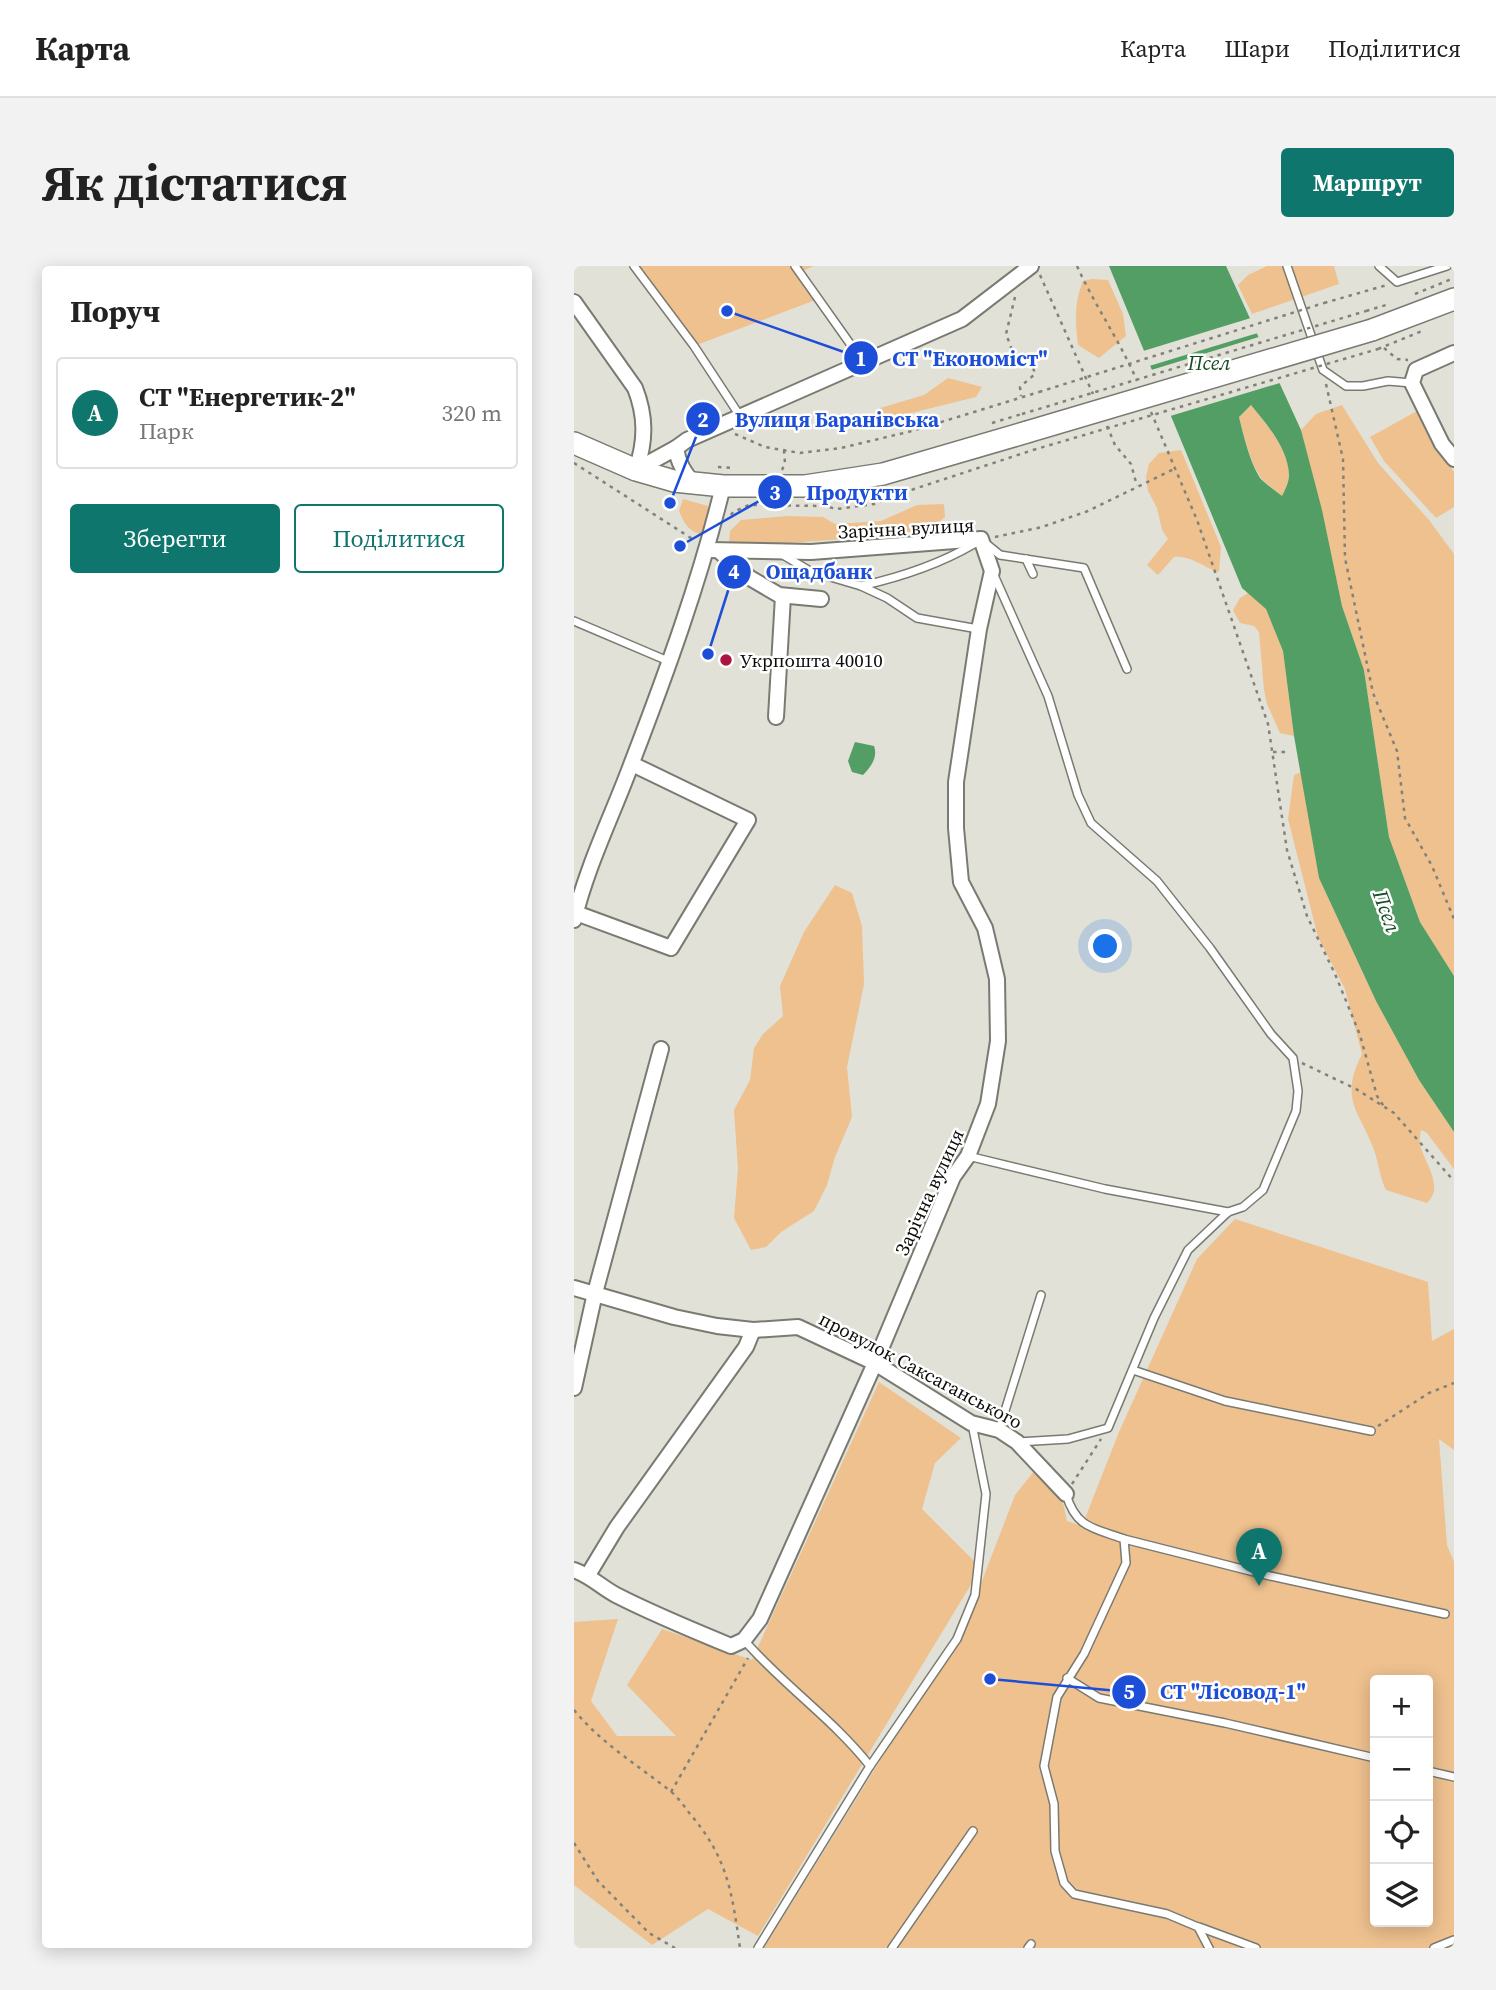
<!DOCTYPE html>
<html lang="uk">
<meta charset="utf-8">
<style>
body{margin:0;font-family:"Source Serif 4",serif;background:#f2f2f2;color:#222}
.controls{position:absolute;right:21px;bottom:21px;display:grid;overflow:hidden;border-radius:7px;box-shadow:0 4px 18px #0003}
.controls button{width:63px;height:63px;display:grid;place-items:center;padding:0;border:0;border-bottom:2px solid #e0e0e0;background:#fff;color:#222;font:35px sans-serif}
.you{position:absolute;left:532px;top:681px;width:24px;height:24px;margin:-18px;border:5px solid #fff;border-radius:50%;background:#1a73e8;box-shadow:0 0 0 10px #1a73e833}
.badge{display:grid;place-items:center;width:46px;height:46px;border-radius:50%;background:#0f766e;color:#fff;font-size:23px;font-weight:700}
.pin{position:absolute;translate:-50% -58px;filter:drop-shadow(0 2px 4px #0008)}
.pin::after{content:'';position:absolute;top:37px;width:24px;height:21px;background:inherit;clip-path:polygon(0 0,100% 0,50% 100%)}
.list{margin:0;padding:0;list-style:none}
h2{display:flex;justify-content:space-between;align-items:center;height:91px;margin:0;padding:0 28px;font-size:30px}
h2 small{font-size:23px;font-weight:400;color:#767676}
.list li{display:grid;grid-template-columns:46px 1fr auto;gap:21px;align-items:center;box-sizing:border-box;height:112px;margin:0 14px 14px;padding:0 14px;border:2px solid #e0e0e0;border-radius:7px}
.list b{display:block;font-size:26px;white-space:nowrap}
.list p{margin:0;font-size:23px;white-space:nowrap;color:#767676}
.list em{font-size:23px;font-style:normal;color:#767676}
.actions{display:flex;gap:14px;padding:21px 28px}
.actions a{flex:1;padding:16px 0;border:2px solid #0f766e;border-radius:7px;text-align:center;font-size:24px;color:#0f766e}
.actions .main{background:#0f766e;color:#fff}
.icon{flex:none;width:38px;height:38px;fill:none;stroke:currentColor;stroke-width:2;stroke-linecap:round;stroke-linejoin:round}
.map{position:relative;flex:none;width:880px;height:1682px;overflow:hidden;border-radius:7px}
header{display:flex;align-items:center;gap:42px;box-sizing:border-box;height:98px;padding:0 35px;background:#fff;border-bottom:2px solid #e0e0e0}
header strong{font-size:33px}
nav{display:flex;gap:38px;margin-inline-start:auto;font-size:24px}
.intro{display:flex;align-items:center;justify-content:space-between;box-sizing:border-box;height:168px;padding:0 42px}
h1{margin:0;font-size:49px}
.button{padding:18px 32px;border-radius:7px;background:#0f766e;color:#fff;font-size:24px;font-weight:700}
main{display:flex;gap:42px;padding:0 42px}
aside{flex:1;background:#fff;border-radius:7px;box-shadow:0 4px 18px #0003}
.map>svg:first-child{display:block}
.green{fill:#eec18f;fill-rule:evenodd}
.water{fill:#539e64;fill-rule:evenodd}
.pier{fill:#e1e1d7}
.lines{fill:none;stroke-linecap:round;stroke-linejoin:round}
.service-casing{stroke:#797a71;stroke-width:10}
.minor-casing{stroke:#797a71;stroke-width:18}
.secondary-casing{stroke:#797a71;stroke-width:24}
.path{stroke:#82827b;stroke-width:2.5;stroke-dasharray:3.5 5;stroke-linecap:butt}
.service{stroke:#fff;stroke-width:7}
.minor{stroke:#fff;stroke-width:14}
.secondary{stroke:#fff;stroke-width:21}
.secondary-bridge-casing{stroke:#797a71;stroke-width:24;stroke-linecap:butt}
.path-bridge{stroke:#82827b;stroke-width:2.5;stroke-dasharray:3.5 5;stroke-linecap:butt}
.secondary-bridge{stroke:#fff;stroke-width:21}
.poi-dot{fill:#aa1544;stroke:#fff;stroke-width:2.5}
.labels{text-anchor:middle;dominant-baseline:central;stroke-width:5;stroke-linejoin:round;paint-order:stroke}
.street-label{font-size:19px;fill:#0b0b08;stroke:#fff}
.poi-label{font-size:19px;fill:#0b0b08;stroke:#fff;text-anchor:start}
.water-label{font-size:21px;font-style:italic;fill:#154c24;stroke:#fff}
.leader{fill:none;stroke:#1d4ed8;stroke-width:2.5}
.callout-dot{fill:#1d4ed8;stroke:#fff;stroke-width:2.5}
.mark-label{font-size:21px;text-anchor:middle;font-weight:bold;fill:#fff}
.callout-label{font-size:21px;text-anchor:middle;font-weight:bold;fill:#1d4ed8;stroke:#fff;stroke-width:5;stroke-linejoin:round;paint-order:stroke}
</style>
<header>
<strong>Карта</strong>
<nav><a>Карта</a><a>Шари</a><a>Поділитися</a></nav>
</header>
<div class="intro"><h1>Як дістатися</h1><a class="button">Маршрут</a></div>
<main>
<aside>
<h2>Поруч<small></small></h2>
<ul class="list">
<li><span class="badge">A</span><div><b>СТ &quot;Енергетик-2&quot;</b><p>Парк</p></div><em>320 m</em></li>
</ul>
<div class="actions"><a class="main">Зберегти</a><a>Поділитися</a></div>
</aside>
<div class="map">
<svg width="880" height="1682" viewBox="0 0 880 1682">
<rect width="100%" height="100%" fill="#e1e1d7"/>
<g class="green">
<polygon points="60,0 240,0 226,6 244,33 120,80"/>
<polygon points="693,0 760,0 765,18 678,48 664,19 674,9"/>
<path d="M518 13 534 14 549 48 552 70 525 92 504 79C501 55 500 37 509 15Z"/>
<polygon points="374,112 408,121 402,131 305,155 299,152 303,143 350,129"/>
<path d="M677 139C692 159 715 182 715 209 715 216 711 224 708 231 702 223 691 218 687 212 675 194 670 171 665 151Z"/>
<polygon points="768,139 804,197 855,254 880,288 880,710 846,656 815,571 790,404 768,340 727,164 742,148"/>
<polygon points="843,145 857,171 880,206 880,241 862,252 810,195 796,171"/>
<path d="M607 184 647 281 645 306C628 301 617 289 600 291L584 309 573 299 594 273 588 264 583 242 574 225 572 211 575 198 585 187Z"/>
<path d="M109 233 134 240 136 246 128 269C114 265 110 257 105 245Z"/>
<polygon points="370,238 371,251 356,263 310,270 161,281 155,277 156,265 167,254 213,250 249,251 261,258 307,255 343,239"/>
<polygon points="674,327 692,342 709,385 720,470 706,467 693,438 690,424 685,366 680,360 666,357 659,344 666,332"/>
<path d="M728 506 745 612 802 735 845 814 880 866V903L853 867 847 864C846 870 845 876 847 882 852 899 870 921 853 937L812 924C806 912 805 900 801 887 787 845 764 836 788 788L771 723 744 671 714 553 720 509Z"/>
<polygon points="261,619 278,627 288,660 290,718 273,801 278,851 261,891 253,919 240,945 207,966 192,981 177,984 160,952 164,903 160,844 176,814 180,782 189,768 209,750 206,720 230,666"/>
<path d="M661 953 854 1016 858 1075 880 1063V1184L865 1173 873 1279 880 1296V1682H190L312 1485 385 1375 441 1229 461 1204 488 1232 493 1255 508 1260 545 1166 623 993ZM801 1414H854V1656H801Z"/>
<polygon points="305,1116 387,1172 361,1197 348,1243 407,1302 184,1670 134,1643 78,1679 0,1619 0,1356 44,1353 17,1435 43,1470 102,1470 53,1419 88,1363 178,1394"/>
</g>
<g class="water">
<path d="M535 0H652L727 164 748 244 768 340 790 404 815 571 846 656 880 710V866L845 814 802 735 745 612 720 470 709 385 692 343 668 322ZM677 139C693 159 714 182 715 209 715 216 711 224 708 230 702 225 690 217 686 212 675 194 670 171 665 151Z"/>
<path d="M281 476 300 480C304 491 297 501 289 509L278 506 274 495Z"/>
</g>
<g class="pier">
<polygon points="680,51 687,66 572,101 566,86"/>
<polygon points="688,70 709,116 593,151 574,105"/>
</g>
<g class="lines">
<g class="service-casing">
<g id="service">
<polyline points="60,0 120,80 166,150"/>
<polyline points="221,0 289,96"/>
<polyline points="713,0 749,104 772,120 789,120 814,115 838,117"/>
<polyline points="805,0 823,16 873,0"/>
<polyline points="410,276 426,289 510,302 553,403"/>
<polyline points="209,289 236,305 287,320 313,332 343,352 404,363"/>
<polyline points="452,293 459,308"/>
<polyline points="419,307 474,430 504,529 517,557 583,615 636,682 697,768 719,792 724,825 722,845 689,924 669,941 654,946 614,984 580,1052 534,1162 494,1173 444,1176"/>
<path d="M287 320C327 311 364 299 400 278"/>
<polyline points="0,355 94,395"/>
<polyline points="394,890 531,923 654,946"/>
<polyline points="559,1104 651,1135 797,1165"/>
<polyline points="425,1164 467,1029"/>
<path d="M492 1228C502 1262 519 1262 550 1273L552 1297 510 1388 483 1431 470 1500 480 1538 481 1585 490 1617 500 1628 593 1648 624 1661 635 1682"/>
<polyline points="550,1273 696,1310 871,1348"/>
<path d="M170 1374C209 1419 259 1453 296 1500"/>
<polyline points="493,1412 525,1432 651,1457 801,1492"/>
<polyline points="854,1505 880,1511"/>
<polyline points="625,1661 682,1682"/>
<polyline points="184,1682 296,1500 383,1373 401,1329 412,1228 398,1158"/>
<polyline points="318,1682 399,1565"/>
<polyline points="454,1682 457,1678"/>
<polyline points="860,1682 880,1674"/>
</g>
</g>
<g class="minor-casing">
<g id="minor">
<path d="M0 36 61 122C72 150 72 175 62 204"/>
<polyline points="880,87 842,104 838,117 868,178 880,193"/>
<polyline points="62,204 102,182"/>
<path d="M120 218C110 206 104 197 102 182L113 174 388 53 457 0"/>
<polyline points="145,285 176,312 205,329 247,333"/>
<polyline points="202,451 209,330"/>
<polyline points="2,647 97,682 174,554 58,498"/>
<path d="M0 654C13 600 38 550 57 499 92 408 126 315 149 220"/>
<polyline points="0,1022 100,1051 143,1060 179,1064 224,1061 301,1097 397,1157 425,1164 443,1176 492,1228"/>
<polyline points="0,1122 21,1027 87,783"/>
<path d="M0 1304C17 1310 27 1321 42 1329 79 1348 118 1364 157 1380L170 1374 186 1353 301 1097 379 911 394 890 414 838 424 775 423 713 411 662 387 616 382 562V516L405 363 418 305 407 273 237 286 134 284"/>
<polyline points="14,1309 43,1261 172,1081 179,1064"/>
</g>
</g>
<g class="secondary-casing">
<g id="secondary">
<polyline points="798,64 880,33"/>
<polyline points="0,177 62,204 100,215 149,220 231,220 309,208 453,166"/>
</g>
</g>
<g class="path">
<path d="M503 0C521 40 546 75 563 115"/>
<polyline points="466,9 519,128"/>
<polyline points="841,28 880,12"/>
<polyline points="441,31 432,68 440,89 458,98 461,108 446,121 447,130"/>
<polyline points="750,37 813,19"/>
<polyline points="792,45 812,39"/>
<polyline points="810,82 823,93 834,94"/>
<polyline points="804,83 848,65"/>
<polyline points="752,118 769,193 771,292 799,427 823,485 831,552 858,600 880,653"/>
<polyline points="577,146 623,254 694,458 713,584 733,650 761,708 786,769 803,830 811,842"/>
<polyline points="418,157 448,148"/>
<polyline points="533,160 541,179 557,198 563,220"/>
<polyline points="161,168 191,181 226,187 267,182 338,165 465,126"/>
<polyline points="0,197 120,274"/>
<polyline points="144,201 158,202"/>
<polyline points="208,204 211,197 210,185"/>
<polyline points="157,249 159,246 175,239 250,240 263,243 300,238 328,227 459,184"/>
<polyline points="421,271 468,261 514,245 602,202"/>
<polyline points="699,486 716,486"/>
<polyline points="728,797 782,823 820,847 880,915"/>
<polyline points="804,1160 855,1127 880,1117"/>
<polyline points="498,1218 527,1173"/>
<path d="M0 1444C27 1477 62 1498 95 1524 103 1530 110 1540 116 1548 154 1592 158 1627 166 1682"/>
<polyline points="97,1526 174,1392"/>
<polyline points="0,1577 24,1615 75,1667 101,1682"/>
</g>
<use href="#service" class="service"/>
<use href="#minor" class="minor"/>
<use href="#secondary" class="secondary"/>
<g class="secondary-bridge-casing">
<polyline id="secondary-bridge" points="453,166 798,64"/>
</g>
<g class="path-bridge">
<polyline points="465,126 750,37"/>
<polyline points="448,148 792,45"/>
<polyline points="459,184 804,83"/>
</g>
<use href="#secondary-bridge" class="secondary-bridge"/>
</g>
<circle class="poi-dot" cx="152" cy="394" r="7"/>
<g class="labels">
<g class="street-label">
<text transform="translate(332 262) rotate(-3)">Зарічна вулиця</text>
<text transform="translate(355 926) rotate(-65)">Зарічна вулиця</text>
<text transform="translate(347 1104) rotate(28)">провулок Саксаганського</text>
</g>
<g class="poi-label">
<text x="166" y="394">Укрпошта 40010</text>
</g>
<g class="water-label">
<text x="635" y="96">Псел</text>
<text transform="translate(813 645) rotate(70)">Псел</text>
</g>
</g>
<path class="leader" d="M153 45L287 92M96 237L129 153M106 280L201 226M134 388L160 306M416 1413L555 1426"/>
<g class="callout-dot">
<circle cx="153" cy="45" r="7"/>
<circle cx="96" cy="237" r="7"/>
<circle cx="106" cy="280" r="7"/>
<circle cx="134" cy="388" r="7"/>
<circle cx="416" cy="1413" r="7"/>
<circle cx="287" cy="92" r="18"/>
<circle cx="129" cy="153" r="18"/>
<circle cx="201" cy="226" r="18"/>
<circle cx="160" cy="306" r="18"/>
<circle cx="555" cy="1426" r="18"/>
</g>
<g class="mark-label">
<text x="287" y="100">1</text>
<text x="129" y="161">2</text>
<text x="201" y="234">3</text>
<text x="160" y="313">4</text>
<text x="555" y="1433">5</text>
</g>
<g class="callout-label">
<text x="396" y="100">СТ "Економіст"</text>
<text x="263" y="161">Вулиця Баранівська</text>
<text x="283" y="234">Продукти</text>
<text x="245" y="313">Ощадбанк</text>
<text x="659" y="1433">СТ "Лісовод-1"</text>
</g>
</svg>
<div class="controls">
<button>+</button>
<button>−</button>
<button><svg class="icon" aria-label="locate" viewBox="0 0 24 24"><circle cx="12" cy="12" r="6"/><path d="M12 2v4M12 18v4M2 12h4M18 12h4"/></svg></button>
<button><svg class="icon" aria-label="layers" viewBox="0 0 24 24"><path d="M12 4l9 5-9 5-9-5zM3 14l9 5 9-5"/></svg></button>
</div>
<div class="you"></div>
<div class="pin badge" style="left:685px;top:1320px">A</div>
</div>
</main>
